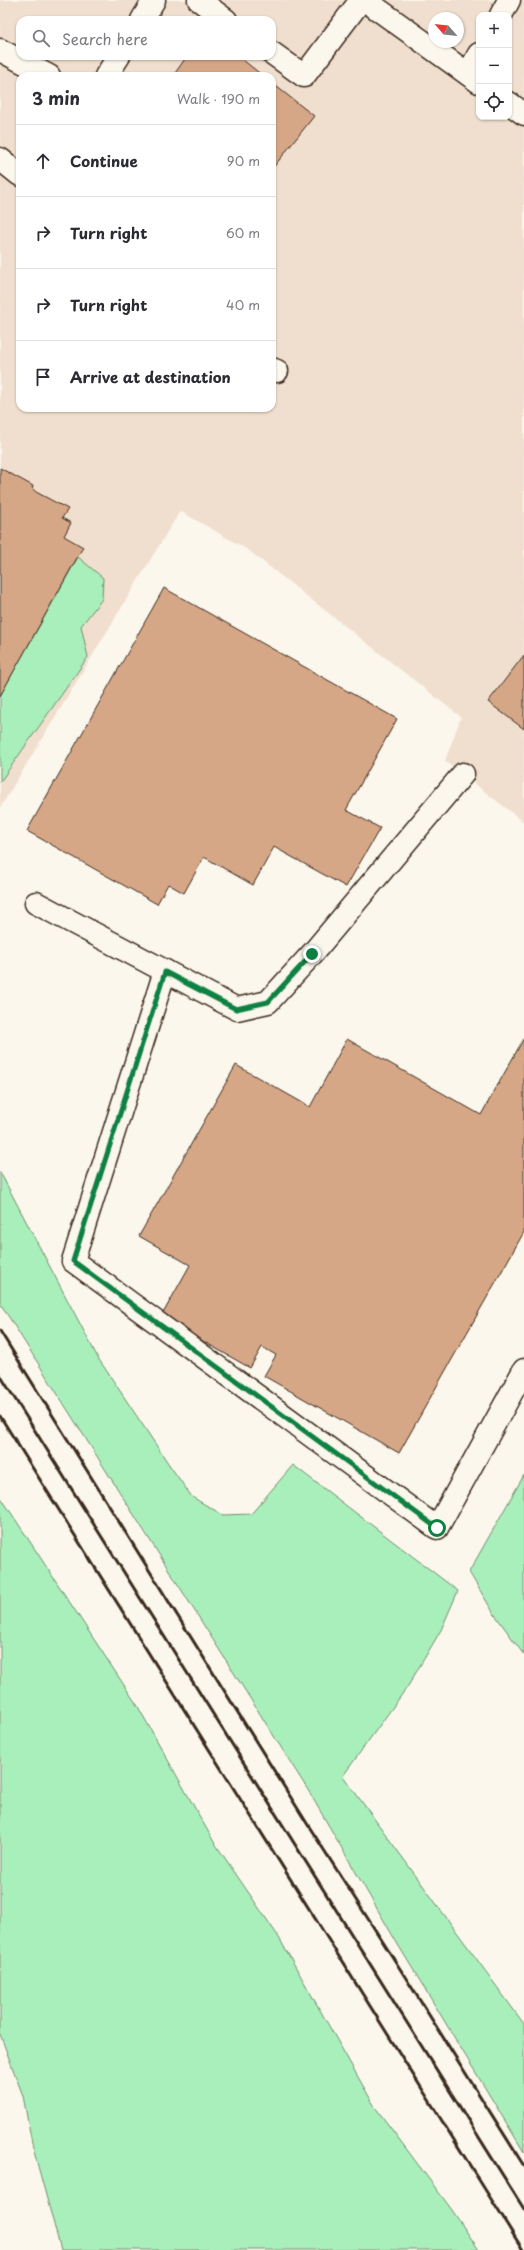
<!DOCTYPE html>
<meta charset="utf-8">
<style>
body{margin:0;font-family:"Playpen Sans",sans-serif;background:#f2f2f3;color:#2b2b33}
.controls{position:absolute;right:12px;top:12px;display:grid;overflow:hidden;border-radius:8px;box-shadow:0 1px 3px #0004}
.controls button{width:36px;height:36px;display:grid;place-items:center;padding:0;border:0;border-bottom:1px solid #e1e1e2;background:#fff;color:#2b2b33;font:20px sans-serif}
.compass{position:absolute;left:428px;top:12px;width:36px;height:36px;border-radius:50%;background:#fff;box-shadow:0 1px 3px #0004;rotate:298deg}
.stop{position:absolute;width:12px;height:12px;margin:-9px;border:3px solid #0b8043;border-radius:50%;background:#fff}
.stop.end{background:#0b8043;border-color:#fff;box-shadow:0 1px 4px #0008}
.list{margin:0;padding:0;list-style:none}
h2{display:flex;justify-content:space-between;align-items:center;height:52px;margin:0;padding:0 16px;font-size:17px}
h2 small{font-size:13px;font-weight:400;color:#7c7c81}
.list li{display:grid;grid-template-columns:26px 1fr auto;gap:12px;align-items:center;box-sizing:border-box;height:72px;padding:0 16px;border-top:1px solid #e1e1e2}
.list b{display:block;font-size:15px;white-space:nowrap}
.list em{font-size:13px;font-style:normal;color:#7c7c81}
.icon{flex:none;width:22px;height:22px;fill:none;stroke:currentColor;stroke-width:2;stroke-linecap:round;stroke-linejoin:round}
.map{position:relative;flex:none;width:524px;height:2250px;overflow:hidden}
.search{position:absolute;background:#fff;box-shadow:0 1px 3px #0004;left:16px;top:16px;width:260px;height:44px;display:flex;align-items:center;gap:10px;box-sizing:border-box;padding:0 14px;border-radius:12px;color:#7c7c81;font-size:15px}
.panel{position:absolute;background:#fff;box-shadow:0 1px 3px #0004;left:16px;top:72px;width:260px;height:340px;border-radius:12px}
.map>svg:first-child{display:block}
.built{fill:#f0dfce;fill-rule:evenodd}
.green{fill:#a9efbb;stroke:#728c6c}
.building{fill:#d6a787;stroke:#3b2a1e}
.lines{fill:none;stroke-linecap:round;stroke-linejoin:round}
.minor-casing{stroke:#3b2a1e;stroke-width:25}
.minor{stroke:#fbf7ec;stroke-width:22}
.rail{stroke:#3b2a1e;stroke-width:3}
.route{stroke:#0b8043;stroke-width:5}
</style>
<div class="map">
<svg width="524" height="2250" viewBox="0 0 524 2250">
<rect width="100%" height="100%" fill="#fbf7ec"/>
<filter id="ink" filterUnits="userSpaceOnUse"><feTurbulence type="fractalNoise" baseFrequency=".025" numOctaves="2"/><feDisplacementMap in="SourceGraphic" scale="8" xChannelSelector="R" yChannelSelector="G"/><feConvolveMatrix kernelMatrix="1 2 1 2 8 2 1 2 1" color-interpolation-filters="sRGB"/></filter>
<g filter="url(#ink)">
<path class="built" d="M0 0H524V822L445 761 461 717 248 550 180 511 0 808ZM479 15H509V117H479ZM434 18H458V42H434ZM20 20H272V56H20ZM20 76H272V408H20Z"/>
<g class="green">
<polygon points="78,557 103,578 102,599 81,626 88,657 0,782 0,696"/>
<polygon points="0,1172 98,1358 170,1466 192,1497 223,1515 251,1514 293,1465 458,1591 441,1630 408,1686 343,1776 524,2024 524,2152 397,1943 308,1790 0,1303"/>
<polygon points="524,1475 524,1655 493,1612 469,1572"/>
<polygon points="0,1496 137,1705 214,1842 278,1936 375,2107 452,2210 479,2250 61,2250 33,2148 23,2096 0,2034"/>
</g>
<g class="building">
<polygon points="187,56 238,56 263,76 173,76"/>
<polygon points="272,83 314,116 272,169"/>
<polygon points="0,468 33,486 32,488 36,492 68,509 62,518 71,523 64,536 83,547 0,696"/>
<polygon points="164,588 397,719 346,810 380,828 346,887 274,847 253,885 204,857 184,893 168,884 157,904 27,831"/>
<polygon points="524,655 524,729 488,702"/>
<polygon points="524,1038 524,1232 399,1453 264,1376 276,1355 262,1347 250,1368 161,1317 190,1265 139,1236 236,1065 310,1107 347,1039 481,1115"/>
</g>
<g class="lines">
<g class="minor-casing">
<g id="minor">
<polyline points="199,0 226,20"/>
<polyline points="365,0 479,82"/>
<polyline points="501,15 509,0"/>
<polyline points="142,20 154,0"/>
<polyline points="0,50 49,76"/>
<polyline points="272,53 304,76 361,0"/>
<polyline points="468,74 479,54"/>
<polyline points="106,76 119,56"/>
<polyline points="509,103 524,114"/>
<polyline points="0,159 20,175"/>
<polyline points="272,369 277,371"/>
<polyline points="36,903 237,1009 268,1002 312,954 463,774"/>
<polyline points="165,971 73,1261 437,1528 524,1370"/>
</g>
</g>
<use href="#minor" class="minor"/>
<g class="rail">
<polyline points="0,1331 308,1825 397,1964 524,2166"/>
<polyline points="0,1375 524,2209"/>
<polyline points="0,1416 523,2250"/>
</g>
</g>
</g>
<g class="lines" filter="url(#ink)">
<polyline class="route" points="312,954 268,1002 236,1009 165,972 73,1261 437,1528"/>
</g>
</svg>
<div class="controls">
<button>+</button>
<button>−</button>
<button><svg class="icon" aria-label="locate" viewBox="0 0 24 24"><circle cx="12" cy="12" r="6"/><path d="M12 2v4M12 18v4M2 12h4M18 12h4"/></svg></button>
</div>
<svg class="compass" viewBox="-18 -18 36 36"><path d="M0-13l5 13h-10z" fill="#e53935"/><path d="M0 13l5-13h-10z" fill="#7c7c81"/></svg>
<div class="stop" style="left:437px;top:1528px"></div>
<div class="stop end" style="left:312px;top:954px"></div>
<div class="search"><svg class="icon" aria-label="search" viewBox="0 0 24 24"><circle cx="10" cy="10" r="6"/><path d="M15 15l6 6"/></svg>Search here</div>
<section class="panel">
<h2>3 min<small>Walk · 190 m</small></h2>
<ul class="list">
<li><svg class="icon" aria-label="ahead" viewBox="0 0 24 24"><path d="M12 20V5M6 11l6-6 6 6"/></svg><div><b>Continue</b></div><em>90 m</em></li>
<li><svg class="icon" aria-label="right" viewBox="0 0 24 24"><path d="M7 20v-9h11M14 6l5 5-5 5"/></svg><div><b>Turn right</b></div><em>60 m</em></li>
<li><svg class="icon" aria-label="right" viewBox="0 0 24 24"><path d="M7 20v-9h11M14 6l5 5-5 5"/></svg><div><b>Turn right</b></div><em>40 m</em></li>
<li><svg class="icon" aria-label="arrive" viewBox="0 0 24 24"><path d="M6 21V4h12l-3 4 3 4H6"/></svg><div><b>Arrive at destination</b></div></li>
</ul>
</section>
</div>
